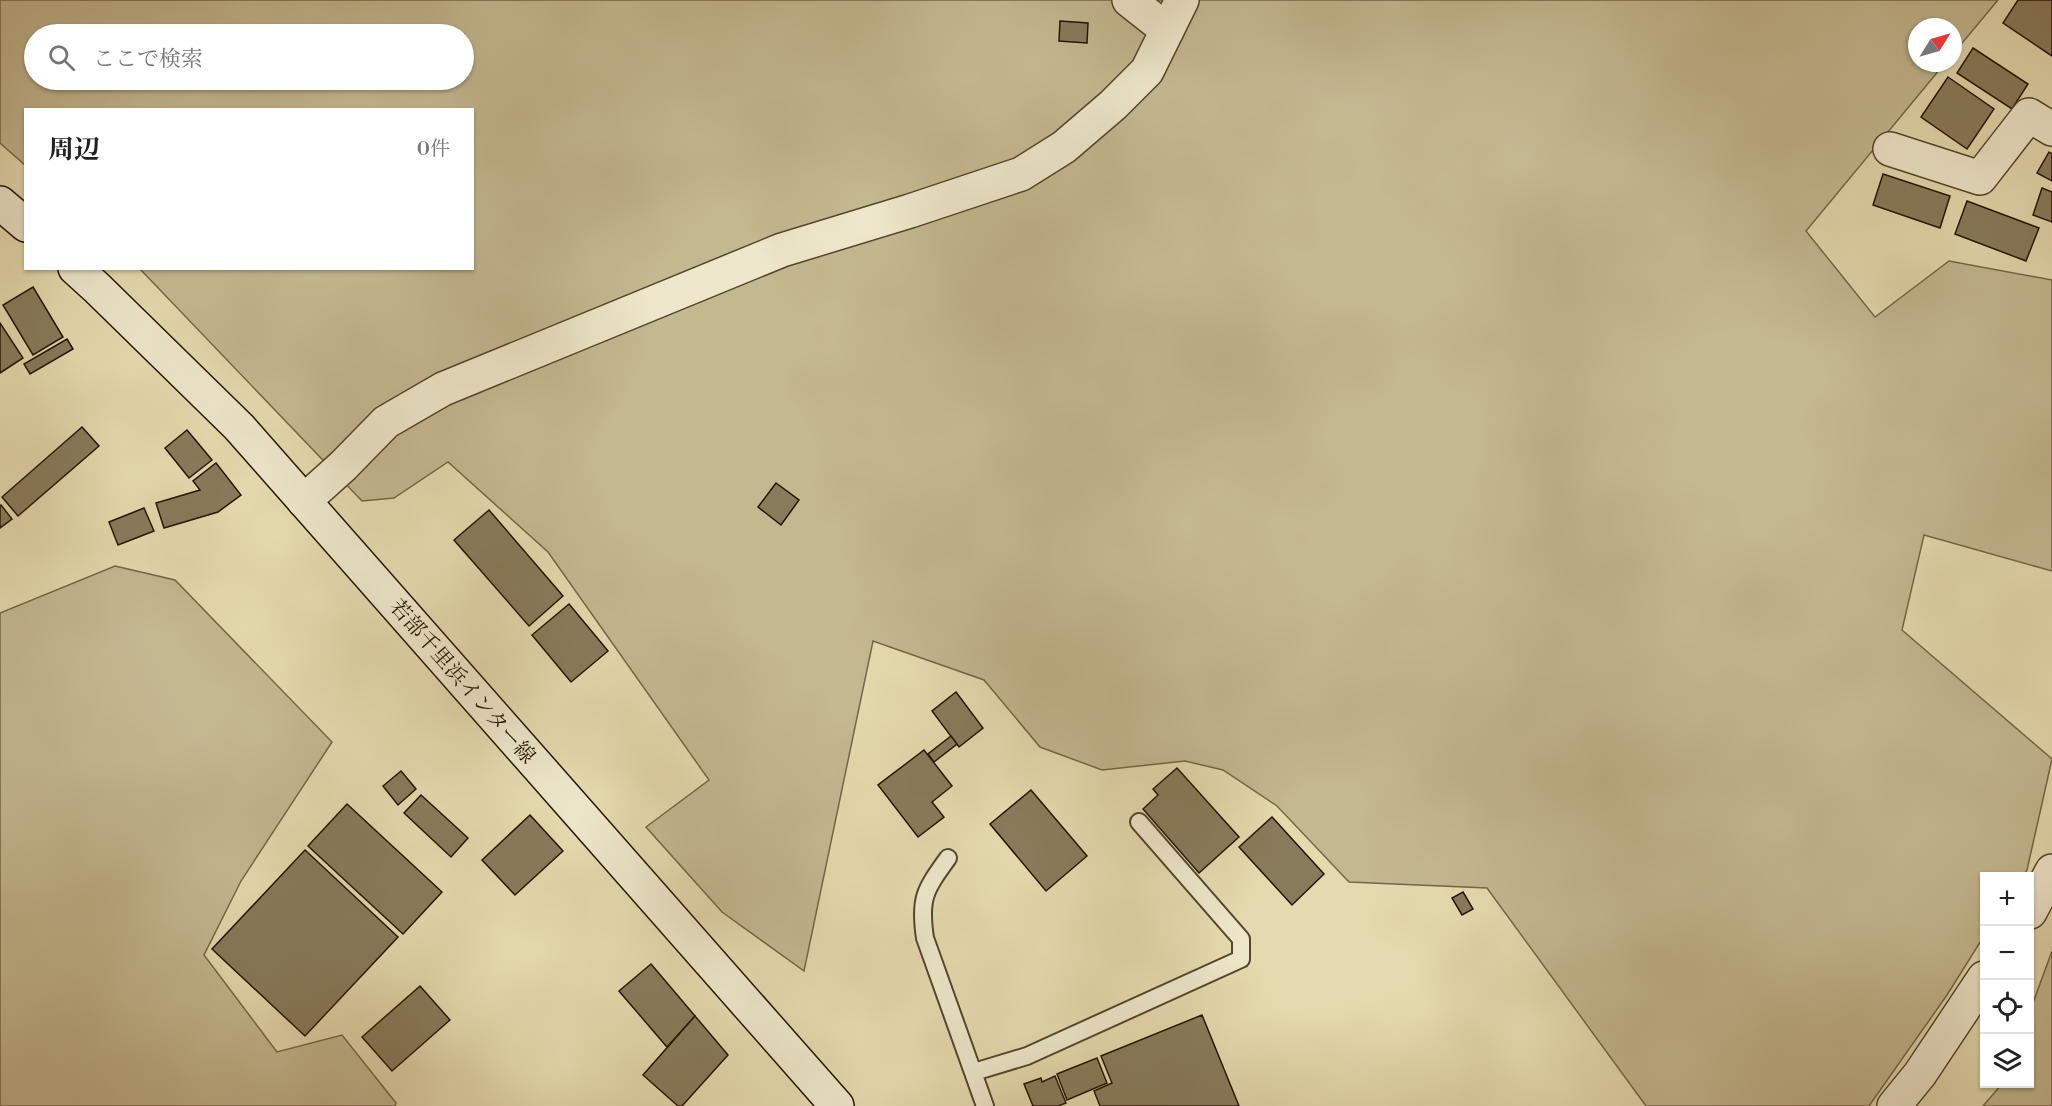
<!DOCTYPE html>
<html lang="ja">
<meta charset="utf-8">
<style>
body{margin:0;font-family:"Libre Bodoni","Noto Serif JP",serif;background:#f6f6f6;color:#222}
.controls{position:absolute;right:18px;bottom:18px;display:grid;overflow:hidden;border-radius:0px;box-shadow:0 2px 4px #0004}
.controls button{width:54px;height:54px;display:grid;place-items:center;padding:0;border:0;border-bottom:2px solid #e0e0e0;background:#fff;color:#222;font:30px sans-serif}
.compass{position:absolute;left:1908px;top:18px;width:54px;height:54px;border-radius:50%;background:#fff;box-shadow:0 2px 4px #0004;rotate:53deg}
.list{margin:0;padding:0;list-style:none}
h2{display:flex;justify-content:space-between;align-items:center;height:78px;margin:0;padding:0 24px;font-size:26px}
h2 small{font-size:20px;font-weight:400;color:#767676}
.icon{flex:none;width:33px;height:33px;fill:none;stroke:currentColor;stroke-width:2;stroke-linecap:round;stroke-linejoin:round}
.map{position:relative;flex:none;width:2052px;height:1106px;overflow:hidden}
.search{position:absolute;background:#fff;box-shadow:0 2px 4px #0004;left:24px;top:24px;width:450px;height:66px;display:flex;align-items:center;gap:15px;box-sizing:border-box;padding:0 21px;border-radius:33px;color:#767676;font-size:22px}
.panel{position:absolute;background:#fff;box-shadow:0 2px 4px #0004;left:24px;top:108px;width:450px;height:162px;border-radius:0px}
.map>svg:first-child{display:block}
.green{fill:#c4b891;stroke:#746648;stroke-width:1.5;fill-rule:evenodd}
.building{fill:#887b5b;stroke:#241400;stroke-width:1.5}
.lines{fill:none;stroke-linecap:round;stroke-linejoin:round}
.service-casing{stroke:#54462c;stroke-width:20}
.minor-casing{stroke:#54462c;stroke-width:36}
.secondary-casing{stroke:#241400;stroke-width:36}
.service{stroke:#eee7cb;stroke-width:16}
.minor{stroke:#eee7cb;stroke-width:33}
.secondary{stroke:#eee7cb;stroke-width:33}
.labels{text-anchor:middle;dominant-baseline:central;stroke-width:6;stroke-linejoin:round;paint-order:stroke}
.street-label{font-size:21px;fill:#241400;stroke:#eee7cb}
</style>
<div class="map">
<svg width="2052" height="1106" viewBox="0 0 2052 1106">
<rect width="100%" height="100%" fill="#e5daaf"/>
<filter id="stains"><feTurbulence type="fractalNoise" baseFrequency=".00333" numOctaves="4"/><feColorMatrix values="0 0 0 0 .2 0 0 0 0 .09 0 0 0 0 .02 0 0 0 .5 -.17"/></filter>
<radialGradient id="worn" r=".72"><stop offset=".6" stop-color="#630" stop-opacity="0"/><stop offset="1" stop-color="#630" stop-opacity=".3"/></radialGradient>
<g class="green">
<path d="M0 0H1998L1953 54V27H1917V63H1945L1806 231 1875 317 1949 261 2052 280V571L1924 535 1902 630 2052 759 2027 870 2023 876H1984V936L1947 995 1869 1106H1646L1487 888 1349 882 1277 806 1223 770 1185 761 1102 770 1040 747 984 680 873 641 804 971 722 912 646 827 709 780 548 552 448 462 394 498 362 501 140 269 472 268V110H26L25 165 0 143ZM34 34H464V80H34Z"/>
<polygon points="115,566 175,580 332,742 241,881 204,955 277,1052 342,1035 396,1103 395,1106 0,1106 0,613"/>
<polygon points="2052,951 2052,1106 1983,1106 2002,1084 2030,1084 2030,1011"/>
</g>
<g class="building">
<polygon points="2018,0 2052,0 2052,56 2003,23"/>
<polygon points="1060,21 1088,23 1087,43 1059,41"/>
<polygon points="1973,48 2028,84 2012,109 1957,73"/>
<polygon points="1948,77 1994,109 1967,149 1921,117"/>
<polygon points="2049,152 2052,154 2052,181 2037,173"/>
<polygon points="1883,174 1950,196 1940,228 1873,205"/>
<polygon points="2042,188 2052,192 2052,222 2033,215"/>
<polygon points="1967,201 2039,228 2026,261 1955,234"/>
<polygon points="33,287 63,337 33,355 3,305"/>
<polygon points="0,323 23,358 0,373"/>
<polygon points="67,339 73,349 30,374 24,364"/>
<polygon points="82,427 99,446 18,516 2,497"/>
<polygon points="187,430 212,460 189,478 165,448"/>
<polygon points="216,463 241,495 218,512 164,528 156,503 200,490 193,481"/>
<polygon points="776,483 799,500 781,525 758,507"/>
<polygon points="1,505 12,519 0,528 0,506"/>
<polygon points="144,508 154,531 118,545 109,522"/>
<polygon points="489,510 563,596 529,626 454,540"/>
<polygon points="569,604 608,651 571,682 532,635"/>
<polygon points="956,692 983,728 959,747 932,711"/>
<polygon points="951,736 957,744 934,762 928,754"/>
<polygon points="924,750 952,786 932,802 944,817 918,837 878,785"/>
<polygon points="1177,768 1239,837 1199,873 1143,809 1158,795 1153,789"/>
<polygon points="401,771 416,789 398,805 383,786"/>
<polygon points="1031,790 1087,856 1046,891 990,824"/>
<polygon points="421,795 468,838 451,857 404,813"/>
<polygon points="347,804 442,892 403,934 308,846"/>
<polygon points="530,815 563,851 515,895 482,860"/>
<polygon points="1272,817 1324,874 1292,905 1239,847"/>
<polygon points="305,850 398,937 305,1036 212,949"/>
<polygon points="1463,892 1473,909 1462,915 1452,898"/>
<polygon points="651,964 695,1016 667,1047 619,991"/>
<polygon points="420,986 450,1020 392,1071 362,1037"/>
<polygon points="1202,1015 1239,1106 1100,1106 1094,1091 1112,1083 1101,1056"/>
<polygon points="695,1016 728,1055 682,1106 678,1106 643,1075"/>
<polygon points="1097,1058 1107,1083 1067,1100 1057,1074"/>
<polygon points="1055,1076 1066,1103 1058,1106 1033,1106 1024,1084 1041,1078 1042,1082"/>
</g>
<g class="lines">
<g class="service-casing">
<g id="service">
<path d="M948 858C925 890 919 898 925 938L985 1106"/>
<polyline points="974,1072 1027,1056 1241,959 1241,939 1139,822"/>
</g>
</g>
<g class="minor-casing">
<g id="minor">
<polyline points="1129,0 1167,30"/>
<polyline points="1890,149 1980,178 2029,115 2052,129"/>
<polyline points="304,501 343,466 386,422 443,389 782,250 910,211 1021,174 1064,147 1113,105 1147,71 1182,0"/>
<polyline points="2030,912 2052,871"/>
<polyline points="1894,1106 1920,1074 1984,978"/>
</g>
</g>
<g class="secondary-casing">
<g id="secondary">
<polyline points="0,203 26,225"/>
<polyline points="75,268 97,288 239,427 837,1106"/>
</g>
</g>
<use href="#service" class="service"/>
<use href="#minor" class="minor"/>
<use href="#secondary" class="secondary"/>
</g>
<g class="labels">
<g class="street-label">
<text transform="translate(462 682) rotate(49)">若部千里浜インター線</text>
</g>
</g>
<rect width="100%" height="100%" filter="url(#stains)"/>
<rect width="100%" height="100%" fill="url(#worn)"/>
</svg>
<div class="controls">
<button>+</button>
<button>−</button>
<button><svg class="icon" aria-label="locate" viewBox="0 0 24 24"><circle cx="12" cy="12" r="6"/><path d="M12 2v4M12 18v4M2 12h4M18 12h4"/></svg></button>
<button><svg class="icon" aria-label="layers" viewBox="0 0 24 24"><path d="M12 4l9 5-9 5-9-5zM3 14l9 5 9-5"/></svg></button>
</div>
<svg class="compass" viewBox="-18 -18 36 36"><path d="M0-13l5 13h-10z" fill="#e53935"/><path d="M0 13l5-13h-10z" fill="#767676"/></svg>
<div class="search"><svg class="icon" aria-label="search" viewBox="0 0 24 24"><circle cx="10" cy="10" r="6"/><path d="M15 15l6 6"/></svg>ここで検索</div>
<section class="panel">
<h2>周辺<small>0件</small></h2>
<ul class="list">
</ul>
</section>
</div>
